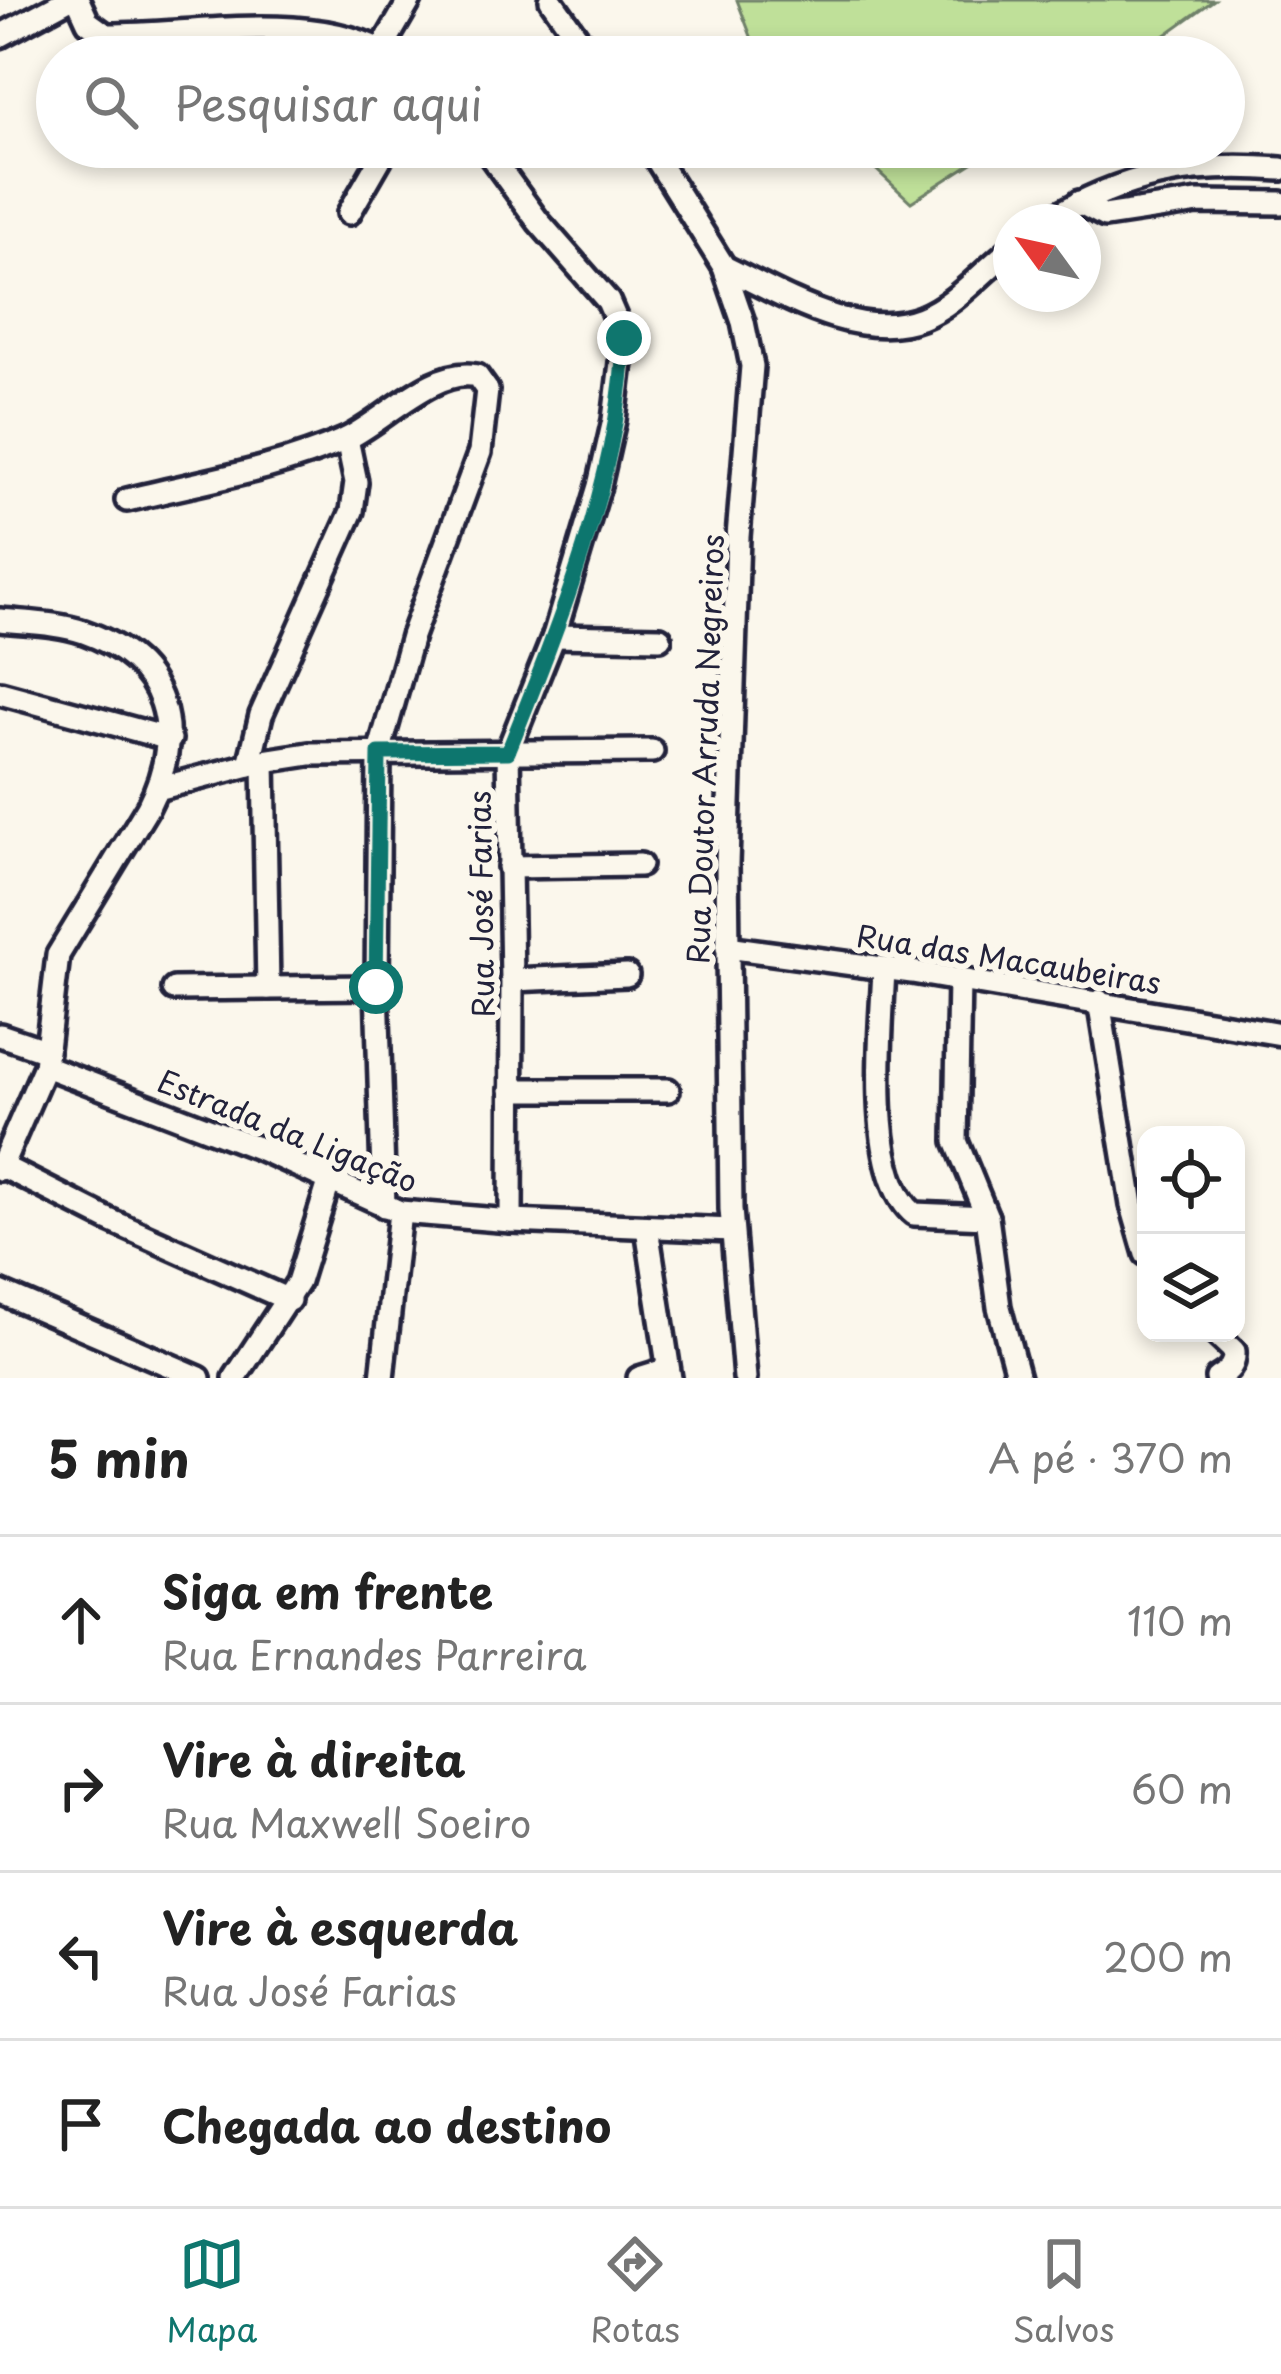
<!DOCTYPE html>
<html lang="pt">
<meta charset="utf-8">
<style>
body{margin:0;font-family:"Playpen Sans",sans-serif;background:#f6f6f6;color:#222}
.controls{position:absolute;right:36px;bottom:36px;display:grid;overflow:hidden;border-radius:24px;box-shadow:0 6px 18px #0003}
.controls button{width:108px;height:108px;display:grid;place-items:center;padding:0;border:0;border-bottom:3px solid #e0e0e0;background:#fff;color:#222;font:60px sans-serif}
.compass{position:absolute;left:993px;top:204px;width:108px;height:108px;border-radius:50%;background:#fff;box-shadow:0 6px 18px #0003;rotate:303deg}
.stop{position:absolute;width:36px;height:36px;margin:-27px;border:9px solid #0f766e;border-radius:50%;background:#fff}
.stop.end{background:#0f766e;border-color:#fff;box-shadow:0 3px 12px #0008}
.list{margin:0;padding:0;list-style:none}
h2{display:flex;justify-content:space-between;align-items:center;height:156px;margin:0;padding:0 48px;font-size:51px}
h2 small{font-size:39px;font-weight:400;color:#767676}
.list li{display:grid;grid-template-columns:78px 1fr auto;gap:36px;align-items:center;box-sizing:border-box;height:168px;padding:0 48px;border-top:3px solid #e0e0e0}
.list b{display:block;font-size:45px;white-space:nowrap}
.list p{margin:0;font-size:39px;white-space:nowrap;color:#767676}
.list em{font-size:39px;font-style:normal;color:#767676}
.icon{flex:none;width:66px;height:66px;fill:none;stroke:currentColor;stroke-width:2;stroke-linecap:round;stroke-linejoin:round}
.map{position:relative;flex:none;width:1281px;height:1378px;overflow:hidden}
.search{position:absolute;background:#fff;box-shadow:0 6px 18px #0003;left:36px;right:36px;top:36px;height:132px;display:flex;align-items:center;gap:30px;box-sizing:border-box;padding:0 42px;border-radius:66px;color:#767676;font-size:45px}
.sheet{height:828px;background:#fff}
nav{display:flex;justify-content:space-around;align-items:center;box-sizing:border-box;height:168px;border-top:3px solid #e0e0e0;background:#fff;font-size:33px;color:#767676}
nav a{display:grid;justify-items:center;gap:6px}
nav .on{color:#0f766e}
.map>svg:first-child{display:block}
.green{fill:#bfe099;stroke:#70816a;stroke-width:3}
.lines{fill:none;stroke-linecap:round;stroke-linejoin:round}
.minor-casing{stroke:#22223b;stroke-width:30}
.minor{stroke:#fbf7ec;stroke-width:21}
.route{stroke:#0f766e;stroke-width:15}
.labels{text-anchor:middle;dominant-baseline:central;stroke-width:12;stroke-linejoin:round;paint-order:stroke}
.street-label{font-size:30px;fill:#22223b;stroke:#fbf7ec}
</style>
<div class="map">
<svg width="1281" height="1378" viewBox="0 0 1281 1378">
<rect width="100%" height="100%" fill="#fbf7ec"/>
<filter id="ink" filterUnits="userSpaceOnUse"><feTurbulence type="fractalNoise" baseFrequency=".00833" numOctaves="2"/><feDisplacementMap in="SourceGraphic" scale="24" xChannelSelector="R" yChannelSelector="G"/><feConvolveMatrix kernelMatrix="1 2 1 2 8 2 1 2 1" color-interpolation-filters="sRGB"/></filter>
<g filter="url(#ink)">
<g class="green">
<polygon points="737,0 1214,0 1135,57 759,57"/>
<polygon points="852,147 997,147 911,202"/>
</g>
<g class="lines">
<g class="minor-casing">
<g id="minor">
<path d="M78 0 88 22 106 35C193 36 316 8 392 57"/>
<polyline points="551,0 591,57"/>
<polyline points="0,36 67,0"/>
<polyline points="381,50 410,0"/>
<polyline points="484,147 538,221 608,301 624,338 614,420 599,486 554,636 508,751 512,980 511,1221"/>
<polyline points="649,147 724,267 743,322 752,366 738,537 727,864 731,1209 745,1378"/>
<polyline points="1079,202 1105,216 1198,202 1281,203"/>
<polyline points="349,213 387,147"/>
<path d="M1045 222C1124 174 1189 162 1281 169"/>
<path d="M724 267C779 293 857 343 921 318 955 305 983 271 1011 249"/>
<path d="M127 500C199 482 276 470 344 440 381 424 434 366 477 376L487 390 480 452 412 636 379 753 377 987 384 1206"/>
<path d="M0 620C29 623 57 623 84 632 169 662 186 732 148 807L58 955 45 1066 0 1169"/>
<polyline points="554,636 660,638"/>
<polyline points="0,693 170,739"/>
<polyline points="264,761 268,988"/>
<polyline points="249,765 261,715 352,511 356,482 347,439"/>
<polyline points="157,789 264,761 309,754 652,751"/>
<polyline points="509,867 640,865"/>
<polyline points="727,947 912,972 1281,1034"/>
<path d="M884 968C882 1027 865 1174 914 1214L987 1217"/>
<polyline points="512,980 627,975"/>
<polyline points="959,980 956,1141 987,1217 999,1307 1018,1378"/>
<polyline points="174,989 377,987"/>
<polyline points="1099,1001 1132,1205 1146,1254"/>
<polyline points="0,1035 47,1051"/>
<polyline points="45,1066 263,1150 400,1212 511,1221 732,1230"/>
<polyline points="511,1090 668,1090"/>
<polyline points="2,1166 107,1219 289,1300"/>
<polyline points="647,1228 670,1378"/>
<polyline points="0,1292 199,1378"/>
<path d="M1215 1333 1234 1351C1235 1366 1229 1371 1217 1378"/>
<polyline points="235,1378 298,1282 329,1182"/>
<polyline points="382,1378 400,1212"/>
<polyline points="639,1378 668,1369"/>
</g>
</g>
<use href="#minor" class="minor"/>
</g>
</g>
<g class="lines" filter="url(#ink)">
<path class="route" d="M376 987 379 753 508 752C558 628 621 472 624 338"/>
</g>
<g class="labels">
<g class="street-label">
<text transform="translate(704 749) rotate(-88)">Rua Doutor Arruda Negreiros</text>
<text transform="translate(480 904) rotate(-91)">Rua José Farias</text>
<text transform="translate(1009 958) rotate(9)">Rua das Macaubeiras</text>
<text transform="translate(288 1130) rotate(22)">Estrada da Ligação</text>
</g>
</g>
</svg>
<div class="controls">
<button><svg class="icon" aria-label="locate" viewBox="0 0 24 24"><circle cx="12" cy="12" r="6"/><path d="M12 2v4M12 18v4M2 12h4M18 12h4"/></svg></button>
<button><svg class="icon" aria-label="layers" viewBox="0 0 24 24"><path d="M12 4l9 5-9 5-9-5zM3 14l9 5 9-5"/></svg></button>
</div>
<svg class="compass" viewBox="-18 -18 36 36"><path d="M0-13l5 13h-10z" fill="#e53935"/><path d="M0 13l5-13h-10z" fill="#767676"/></svg>
<div class="stop" style="left:376px;top:987px"></div>
<div class="stop end" style="left:624px;top:338px"></div>
<div class="search"><svg class="icon" aria-label="search" viewBox="0 0 24 24"><circle cx="10" cy="10" r="6"/><path d="M15 15l6 6"/></svg>Pesquisar aqui</div>
</div>
<section class="sheet">
<h2>5 min<small>A pé · 370 m</small></h2>
<ul class="list">
<li><svg class="icon" aria-label="ahead" viewBox="0 0 24 24"><path d="M12 20V5M6 11l6-6 6 6"/></svg><div><b>Siga em frente</b><p>Rua Ernandes Parreira</p></div><em>110 m</em></li>
<li><svg class="icon" aria-label="right" viewBox="0 0 24 24"><path d="M7 20v-9h11M14 6l5 5-5 5"/></svg><div><b>Vire à direita</b><p>Rua Maxwell Soeiro</p></div><em>60 m</em></li>
<li><svg class="icon" aria-label="left" viewBox="0 0 24 24"><path d="M17 20v-9H6M10 6l-5 5 5 5"/></svg><div><b>Vire à esquerda</b><p>Rua José Farias</p></div><em>200 m</em></li>
<li><svg class="icon" aria-label="arrive" viewBox="0 0 24 24"><path d="M6 21V4h12l-3 4 3 4H6"/></svg><div><b>Chegada ao destino</b></div></li>
</ul>
</section>
<nav>
<a class="on"><svg class="icon" aria-label="map" viewBox="0 0 24 24"><path d="M3 6l6-2 6 2 6-2v14l-6 2-6-2-6 2zM9 4v14M15 6v14"/></svg>Mapa</a>
<a><svg class="icon" aria-label="directions" viewBox="0 0 24 24"><path d="M12 3l9 9-9 9-9-9zM9 14v-3h6M13 9l2 2-2 2"/></svg>Rotas</a>
<a><svg class="icon" aria-label="saved" viewBox="0 0 24 24"><path d="M7 4h10v16l-5-4-5 4z"/></svg>Salvos</a>
</nav>
